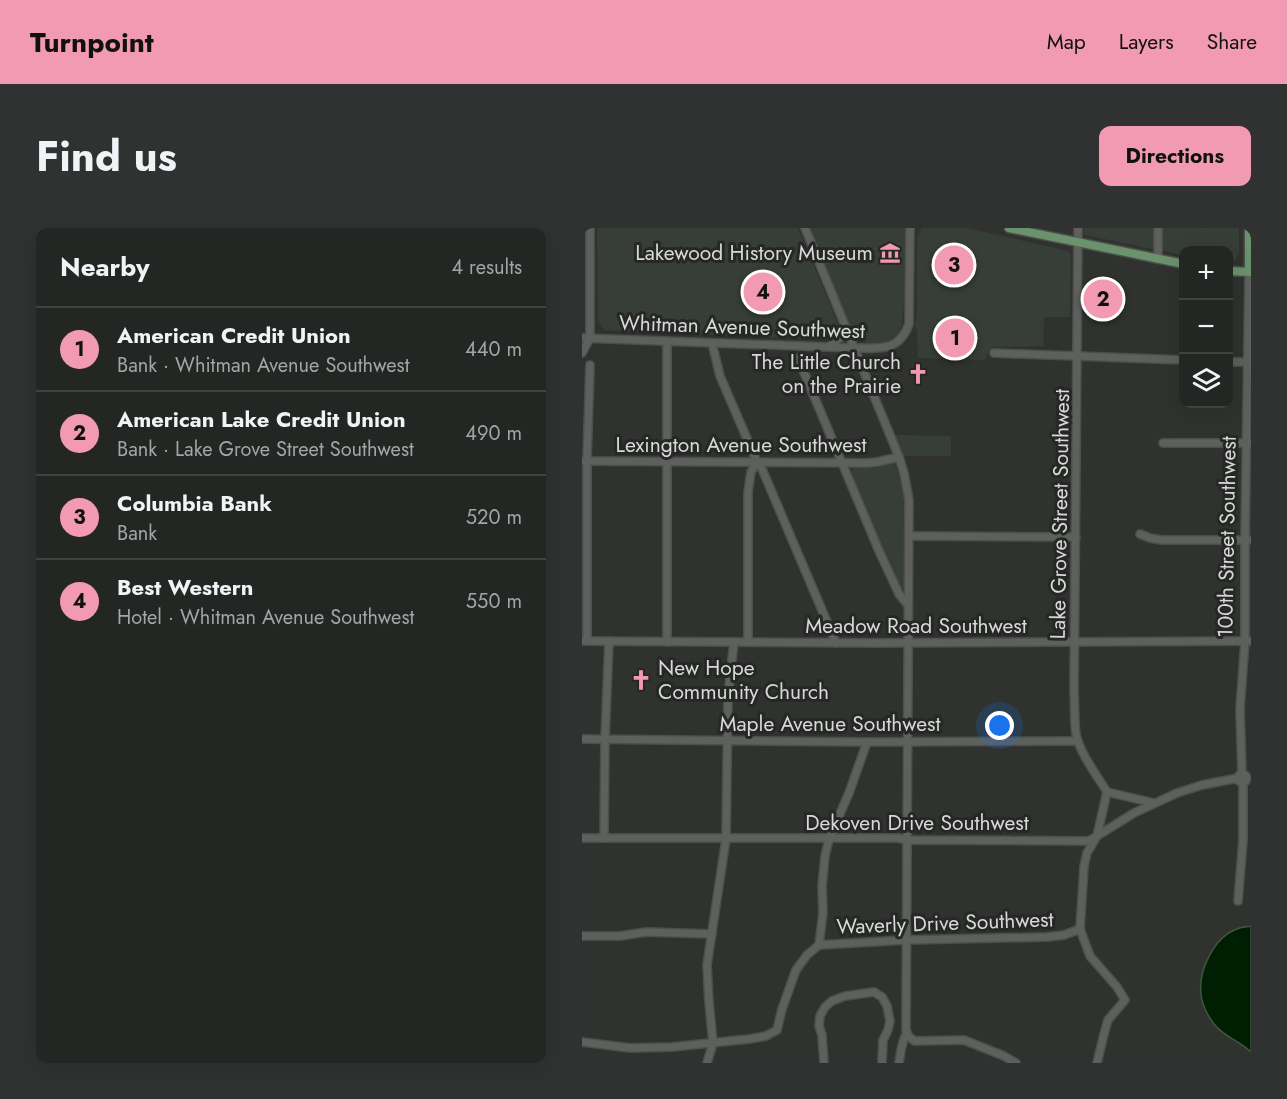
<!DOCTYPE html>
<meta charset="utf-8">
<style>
body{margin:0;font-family:Jost,sans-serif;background:#303231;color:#f1f3f6}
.controls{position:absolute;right:18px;top:18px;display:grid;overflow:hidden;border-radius:12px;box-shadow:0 6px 24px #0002}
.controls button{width:54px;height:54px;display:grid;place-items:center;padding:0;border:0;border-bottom:2px solid #414341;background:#242624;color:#f1f3f6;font:30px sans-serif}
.you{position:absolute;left:418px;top:498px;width:21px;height:21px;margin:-15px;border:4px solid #fff;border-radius:50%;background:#1a73e8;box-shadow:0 0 0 9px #1a73e833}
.badge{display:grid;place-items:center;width:39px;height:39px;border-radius:50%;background:#f19ab2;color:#111;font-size:20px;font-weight:700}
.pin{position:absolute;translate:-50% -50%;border:3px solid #fff;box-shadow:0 2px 6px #0006}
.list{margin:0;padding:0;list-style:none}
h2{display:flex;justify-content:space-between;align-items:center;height:78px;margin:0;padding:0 24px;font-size:26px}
h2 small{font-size:20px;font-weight:400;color:#a3a5a6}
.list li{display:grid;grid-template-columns:39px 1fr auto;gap:18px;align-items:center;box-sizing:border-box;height:84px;padding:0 24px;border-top:2px solid #414341}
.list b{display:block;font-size:22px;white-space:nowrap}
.list p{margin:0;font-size:20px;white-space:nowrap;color:#a3a5a6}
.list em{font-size:20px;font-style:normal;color:#a3a5a6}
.icon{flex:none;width:33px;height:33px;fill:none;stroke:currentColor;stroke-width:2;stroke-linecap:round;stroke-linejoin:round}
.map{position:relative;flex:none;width:669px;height:835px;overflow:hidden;border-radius:12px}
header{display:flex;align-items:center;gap:36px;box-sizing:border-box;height:84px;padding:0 30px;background:#f19ab2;color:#111}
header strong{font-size:28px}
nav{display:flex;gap:33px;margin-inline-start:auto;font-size:21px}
.intro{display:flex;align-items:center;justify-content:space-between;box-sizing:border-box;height:144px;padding:0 36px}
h1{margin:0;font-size:42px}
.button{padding:15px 27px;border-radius:12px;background:#f19ab2;color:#111;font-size:21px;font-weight:700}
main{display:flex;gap:36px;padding:0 36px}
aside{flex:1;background:#242624;border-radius:12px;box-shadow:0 6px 24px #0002}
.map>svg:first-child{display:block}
.built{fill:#373e37}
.water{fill:#001e01;stroke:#405641;stroke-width:1.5}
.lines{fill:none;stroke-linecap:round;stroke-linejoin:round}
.minor-casing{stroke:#4d4f4d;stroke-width:10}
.major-casing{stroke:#4d4f4d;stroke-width:11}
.minor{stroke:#5e605e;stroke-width:7}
.major{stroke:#6a926c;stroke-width:8}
.labels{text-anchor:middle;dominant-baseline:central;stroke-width:6;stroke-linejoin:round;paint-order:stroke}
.poi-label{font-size:21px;fill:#d7d8d7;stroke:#262826;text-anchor:end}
.street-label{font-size:21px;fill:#d7d8d7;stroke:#262826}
</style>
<header>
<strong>Turnpoint</strong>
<nav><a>Map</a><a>Layers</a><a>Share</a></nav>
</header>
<div class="intro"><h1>Find us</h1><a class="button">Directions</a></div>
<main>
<aside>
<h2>Nearby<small>4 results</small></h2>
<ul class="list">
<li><span class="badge">1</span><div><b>American Credit Union</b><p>Bank · Whitman Avenue Southwest</p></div><em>440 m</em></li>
<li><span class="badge">2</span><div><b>American Lake Credit Union</b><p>Bank · Lake Grove Street Southwest</p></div><em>490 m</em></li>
<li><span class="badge">3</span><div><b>Columbia Bank</b><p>Bank</p></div><em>520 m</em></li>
<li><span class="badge">4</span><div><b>Best Western</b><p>Hotel · Whitman Avenue Southwest</p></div><em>550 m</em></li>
</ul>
</aside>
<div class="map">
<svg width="669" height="835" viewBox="0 0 669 835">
<rect width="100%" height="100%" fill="#303230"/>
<g class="built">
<polygon points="15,0 216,0 256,96 257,102 255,107 248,112 244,112 22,102 16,92"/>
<polygon points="227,0 323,0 323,68 320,97 316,106 308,112 297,115 284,115 274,107 271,108"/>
<polygon points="340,0 385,0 486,23 489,27 488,89 462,89 461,118 410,119 402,132 336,130 335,100 333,100 335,82 335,9"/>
<polygon points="502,0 657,0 657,24 654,31 648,34 647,34 646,22 602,22 601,27 502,7"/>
<polygon points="312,207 369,208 369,228 321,228"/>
<polygon points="313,235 323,269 322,355 322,359 319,361 287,290 269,244 272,239 294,240"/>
</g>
<path class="water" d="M669 698V824C658 813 642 809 632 796 626 788 620 776 619 766 616 743 632 709 655 701 659 699 665 699 669 698Z"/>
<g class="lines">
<g class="minor-casing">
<g id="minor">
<polyline points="223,0 317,229 322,245 327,272 324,802 327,809 333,813 382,812 422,828 434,835"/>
<path d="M496 0 492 464C493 478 492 493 494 506 497 524 516 549 525 564L515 608 505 625 502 638 498 701 508 728 535 759 543 772 526 792 522 806 515 835"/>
<polyline points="576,31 576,0"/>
<path d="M0 110 272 120C298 120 317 124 327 96L328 0"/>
<polyline points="130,115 138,148 175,234 180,241 254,415"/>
<polyline points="247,119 258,110 264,101"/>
<polyline points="0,125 8,110 8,0"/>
<polyline points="412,125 602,132"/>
<polyline points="216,130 297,323 317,366 326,377"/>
<polyline points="646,134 666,134"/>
<polyline points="581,215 669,215"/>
<polyline points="0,233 286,235 295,234 317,229"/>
<polyline points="558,306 568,310 579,312 669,312"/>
<polyline points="328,308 494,309"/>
<polyline points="0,413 295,415 669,413"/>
<polyline points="5,413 5,233 8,137"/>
<polyline points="85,414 85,113"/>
<polyline points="166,414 166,264 169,244 175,234"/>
<polyline points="0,511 285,514 496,513"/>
<polyline points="660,546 658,481 663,413 663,312 667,44"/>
<polyline points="525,564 572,575"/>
<polyline points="0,610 316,610 325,612 507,613 552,585 595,565 620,557 656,550 657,547 660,546 663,547 665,549 664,553 661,555 657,553 656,550"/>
<polyline points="22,610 23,511 27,413"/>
<polyline points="656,673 661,612 661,555"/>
<polyline points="0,708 38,708 64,704 130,706"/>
<polyline points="237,717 241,685 240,658 243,628 247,611 267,565 285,514"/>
<polyline points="0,814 48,820 90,819 167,811 184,808 195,802 200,781 214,742 225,727 237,717 324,712 465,709 482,707 498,701"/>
<polyline points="125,835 131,815 127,774 125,737 144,611 146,468 152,414"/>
<polyline points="242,835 240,807 237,798 238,788 243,779 250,773 263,768 292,764 300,769 305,778 308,793 306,802 301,812 300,835"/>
<path d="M317 835C319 824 319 814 325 805"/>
</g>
</g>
<g class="major-casing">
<g id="major">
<polyline points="427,0 602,36"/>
<polyline points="646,43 669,44"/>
<polyline points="667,44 667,0"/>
</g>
</g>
<use href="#minor" class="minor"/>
<use href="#major" class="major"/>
</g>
<defs>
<g id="museum-bare" transform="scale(1.62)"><path d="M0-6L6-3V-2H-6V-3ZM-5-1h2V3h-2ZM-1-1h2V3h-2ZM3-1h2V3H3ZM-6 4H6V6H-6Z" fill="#f19ab2" stroke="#262826" stroke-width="2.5" paint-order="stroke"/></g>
<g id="church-bare" transform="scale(1.62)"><path d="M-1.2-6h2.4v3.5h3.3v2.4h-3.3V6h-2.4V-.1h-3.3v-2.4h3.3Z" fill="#f19ab2" stroke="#262826" stroke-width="2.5" paint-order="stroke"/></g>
</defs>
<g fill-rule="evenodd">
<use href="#museum-bare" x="308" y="25"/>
<use href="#church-bare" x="336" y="146"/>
<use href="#church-bare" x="59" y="452"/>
</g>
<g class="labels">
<g class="poi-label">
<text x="291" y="25">Lakewood History Museum</text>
<text x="319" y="134">The Little Church<tspan x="319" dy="24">on the Prairie</tspan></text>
<text x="76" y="440" text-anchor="start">New Hope<tspan x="76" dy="24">Community Church</tspan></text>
</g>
<g class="street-label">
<text transform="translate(160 99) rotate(2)">Whitman Avenue Southwest</text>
<text x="159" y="217">Lexington Avenue Southwest</text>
<text transform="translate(478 286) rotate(-89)">Lake Grove Street Southwest</text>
<text transform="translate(645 309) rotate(-89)">100th Street Southwest</text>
<text x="334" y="398">Meadow Road Southwest</text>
<text x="248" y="496">Maple Avenue Southwest</text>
<text x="335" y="595">Dekoven Drive Southwest</text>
<text transform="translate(363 695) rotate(-2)">Waverly Drive Southwest</text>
</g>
</g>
</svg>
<div class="controls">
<button>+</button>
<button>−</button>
<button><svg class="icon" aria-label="layers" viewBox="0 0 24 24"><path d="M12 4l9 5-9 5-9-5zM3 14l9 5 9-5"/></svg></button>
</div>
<div class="you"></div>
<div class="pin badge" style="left:373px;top:110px">1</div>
<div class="pin badge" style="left:521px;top:71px">2</div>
<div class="pin badge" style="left:372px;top:37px">3</div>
<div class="pin badge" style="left:181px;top:64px">4</div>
</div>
</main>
